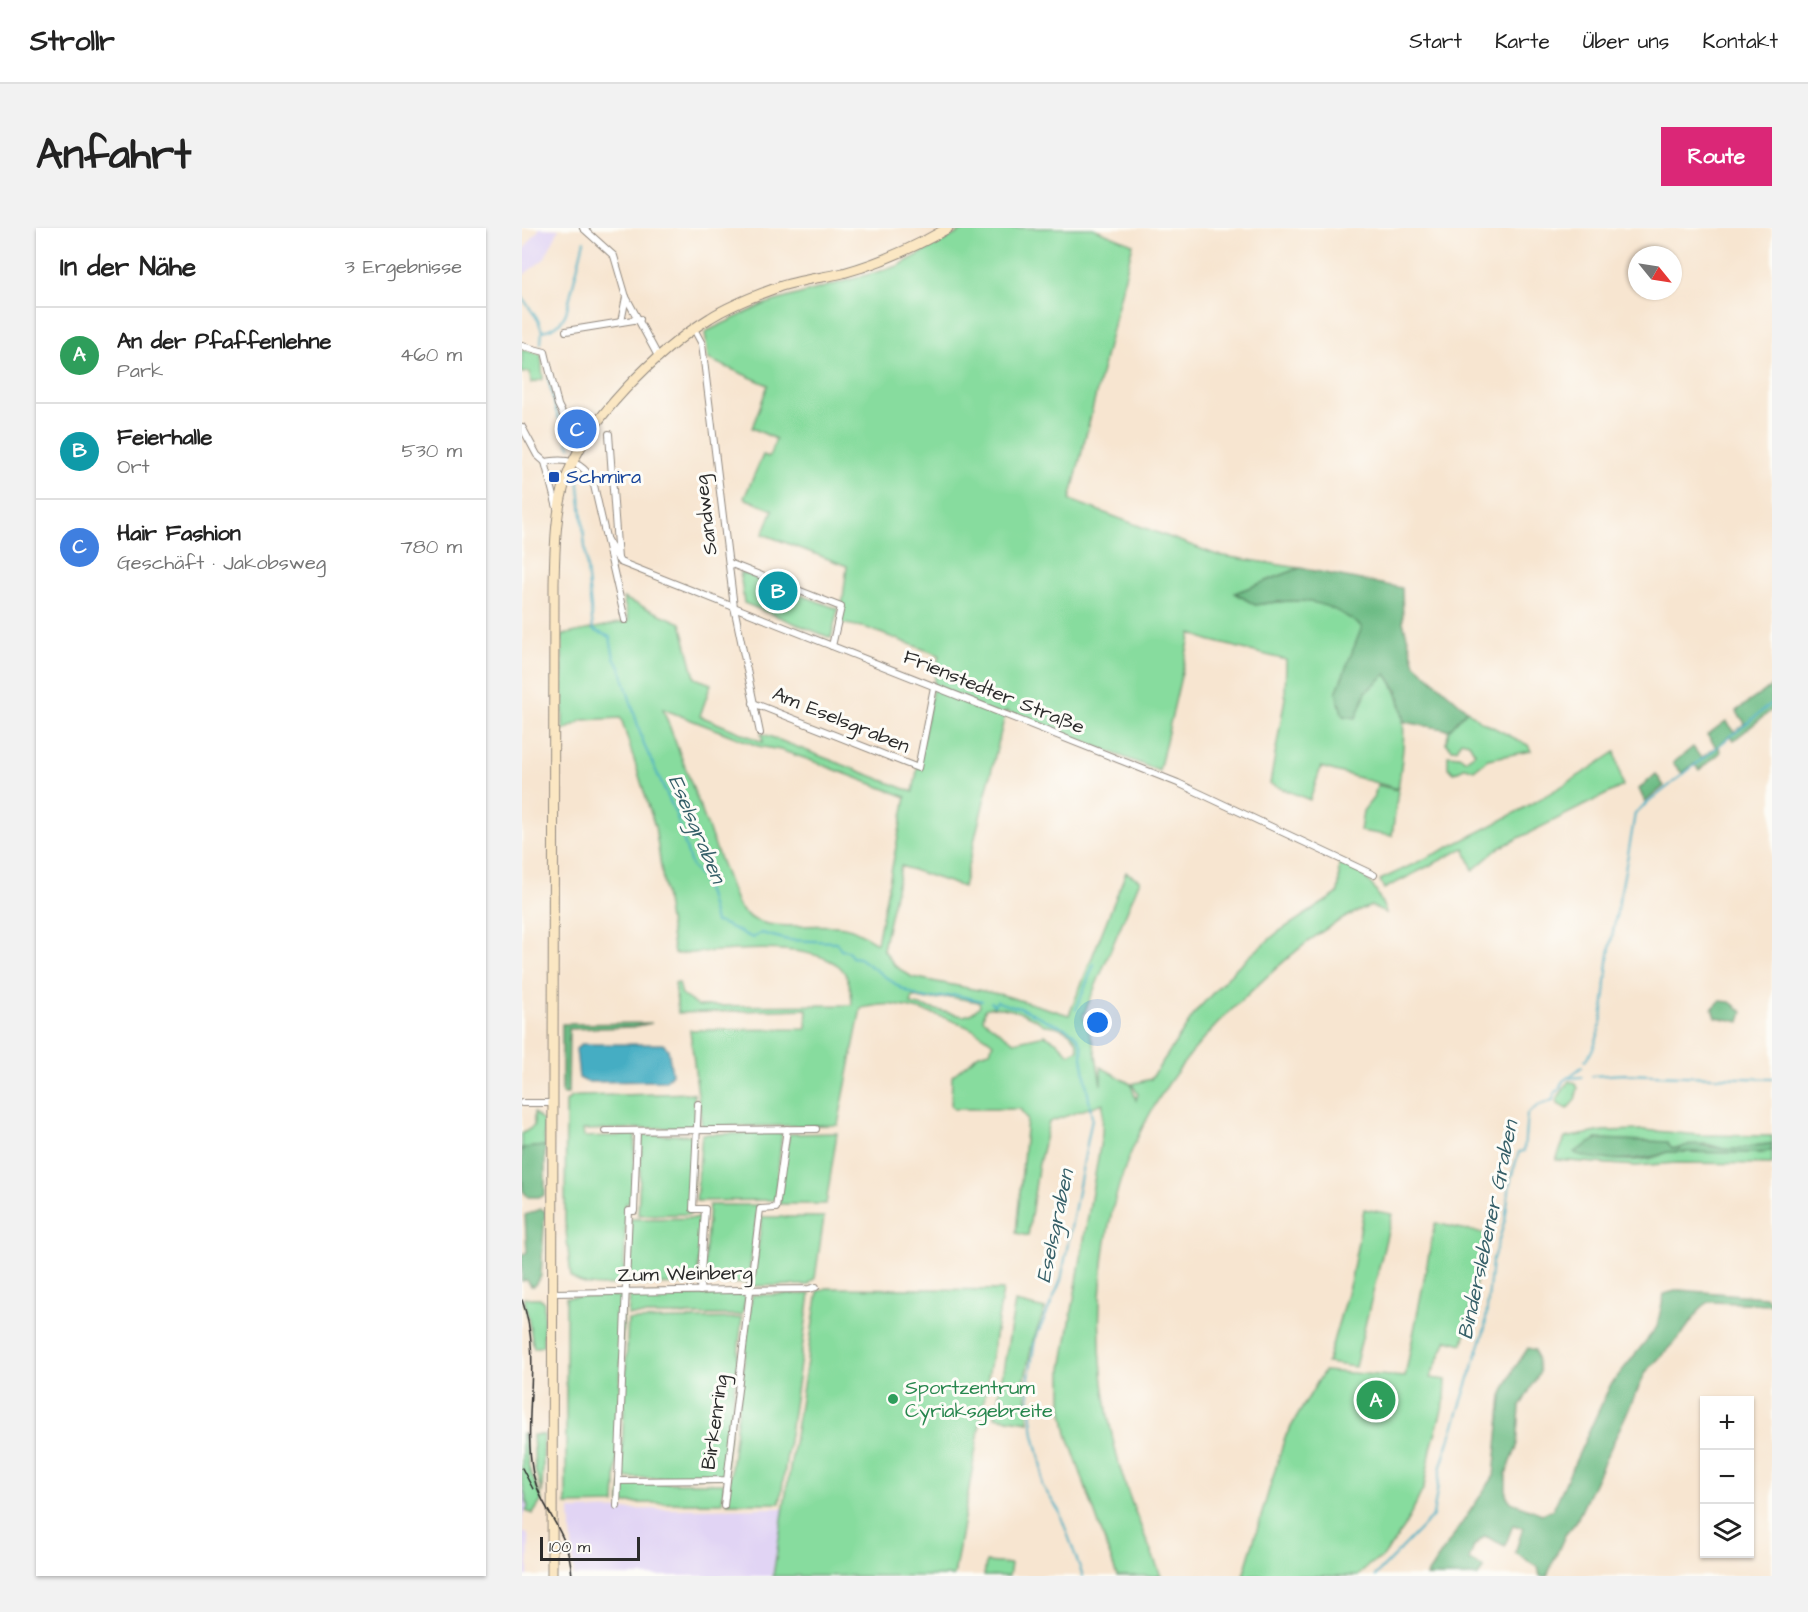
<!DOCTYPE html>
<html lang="de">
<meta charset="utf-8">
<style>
body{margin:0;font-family:"Architects Daughter",sans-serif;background:#f2f2f2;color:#222}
.controls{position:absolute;right:18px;bottom:18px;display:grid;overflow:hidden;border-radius:0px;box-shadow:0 2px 4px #0004}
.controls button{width:54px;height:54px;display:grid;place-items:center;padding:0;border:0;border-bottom:2px solid #e0e0e0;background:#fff;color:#222;font:30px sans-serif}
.compass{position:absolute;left:1106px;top:18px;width:54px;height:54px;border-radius:50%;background:#fff;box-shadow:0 2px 4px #0004;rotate:120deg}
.scale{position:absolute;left:18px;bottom:15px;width:100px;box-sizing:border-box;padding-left:6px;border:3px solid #2b2b2b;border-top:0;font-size:16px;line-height:21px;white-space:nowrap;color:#2b2b2b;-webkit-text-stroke:4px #fdfcf7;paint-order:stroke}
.you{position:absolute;left:576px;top:795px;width:21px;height:21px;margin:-15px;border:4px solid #fff;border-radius:50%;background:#1a73e8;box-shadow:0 0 0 9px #1a73e833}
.badge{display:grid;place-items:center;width:39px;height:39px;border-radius:50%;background:#db2777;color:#fff;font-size:20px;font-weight:700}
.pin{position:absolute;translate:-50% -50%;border:3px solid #fff;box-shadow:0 2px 6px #0006}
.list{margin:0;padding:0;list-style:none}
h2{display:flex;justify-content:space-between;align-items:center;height:78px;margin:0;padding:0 24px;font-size:26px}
h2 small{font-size:20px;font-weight:400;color:#767676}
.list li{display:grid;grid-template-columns:39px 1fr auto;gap:18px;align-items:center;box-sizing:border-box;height:96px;padding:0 24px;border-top:2px solid #e0e0e0}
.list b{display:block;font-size:22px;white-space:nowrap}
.list p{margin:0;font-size:20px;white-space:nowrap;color:#767676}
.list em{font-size:20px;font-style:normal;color:#767676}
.icon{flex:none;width:33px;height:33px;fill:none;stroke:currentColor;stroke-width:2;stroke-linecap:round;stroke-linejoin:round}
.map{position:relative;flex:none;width:1250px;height:1348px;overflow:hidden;border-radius:0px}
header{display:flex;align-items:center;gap:36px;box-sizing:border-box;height:84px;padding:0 30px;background:#fff;border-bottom:2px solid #e0e0e0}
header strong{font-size:28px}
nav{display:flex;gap:33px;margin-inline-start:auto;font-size:21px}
.intro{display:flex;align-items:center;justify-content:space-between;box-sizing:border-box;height:144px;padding:0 36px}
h1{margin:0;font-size:42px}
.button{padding:15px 27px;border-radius:0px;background:#db2777;color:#fff;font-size:21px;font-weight:700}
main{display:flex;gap:36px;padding:0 36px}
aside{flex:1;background:#fff;border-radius:0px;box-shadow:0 2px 4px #0004}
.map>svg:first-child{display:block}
.built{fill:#e1d4f4}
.green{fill:#87dc9e;stroke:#598464;stroke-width:1.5;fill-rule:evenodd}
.forest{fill:#6dbc85;stroke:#4c7458;stroke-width:1.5}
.water{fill:#44adc3;stroke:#386c77;stroke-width:1.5}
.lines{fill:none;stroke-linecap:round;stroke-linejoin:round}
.stream{stroke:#44adc3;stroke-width:2}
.minor-casing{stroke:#91887e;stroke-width:8}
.secondary-casing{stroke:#91887e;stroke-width:11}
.minor{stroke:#fff;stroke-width:6}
.secondary{stroke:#fbe7c3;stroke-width:9}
.tram{stroke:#2b2b2b;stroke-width:1.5}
.transit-dot{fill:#1a4fb4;stroke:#fdfcf7;stroke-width:2}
.leisure-dot{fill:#2e9e5b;stroke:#fdfcf7;stroke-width:2}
.labels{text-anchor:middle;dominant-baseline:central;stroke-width:6;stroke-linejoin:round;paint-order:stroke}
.transit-label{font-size:20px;fill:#164399;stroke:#fdfcf7;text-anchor:start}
.street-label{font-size:20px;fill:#2b2b2b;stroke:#fdfcf7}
.leisure-label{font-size:20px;fill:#27864d;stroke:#fdfcf7;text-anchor:start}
.water-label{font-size:21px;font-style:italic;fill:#355f68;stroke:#fdfcf7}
</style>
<header>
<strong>Strollr</strong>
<nav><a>Start</a><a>Karte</a><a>Über uns</a><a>Kontakt</a></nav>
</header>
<div class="intro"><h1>Anfahrt</h1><a class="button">Route</a></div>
<main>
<aside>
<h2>In der Nähe<small>3 Ergebnisse</small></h2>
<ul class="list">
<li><span class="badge" style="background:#2e9e5b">A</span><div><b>An der Pfaffenlehne</b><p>Park</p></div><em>460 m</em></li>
<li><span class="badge" style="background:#0f9aa8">B</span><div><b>Feierhalle</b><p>Ort</p></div><em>530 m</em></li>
<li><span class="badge" style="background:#3f7fe0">C</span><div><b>Hair Fashion</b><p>Geschäft · Jakobsweg</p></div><em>780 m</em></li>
</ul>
</aside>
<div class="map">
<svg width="1250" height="1348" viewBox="0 0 1250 1348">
<rect width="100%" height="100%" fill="#fdfcf7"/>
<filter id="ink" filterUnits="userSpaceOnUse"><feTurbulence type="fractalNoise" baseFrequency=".0167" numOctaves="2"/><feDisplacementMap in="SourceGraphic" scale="12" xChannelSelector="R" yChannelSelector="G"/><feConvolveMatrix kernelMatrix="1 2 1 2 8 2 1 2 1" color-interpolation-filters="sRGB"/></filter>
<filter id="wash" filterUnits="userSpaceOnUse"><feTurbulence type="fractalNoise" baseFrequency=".008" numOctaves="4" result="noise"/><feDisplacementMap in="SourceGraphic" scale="24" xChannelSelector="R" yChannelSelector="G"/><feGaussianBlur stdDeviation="1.35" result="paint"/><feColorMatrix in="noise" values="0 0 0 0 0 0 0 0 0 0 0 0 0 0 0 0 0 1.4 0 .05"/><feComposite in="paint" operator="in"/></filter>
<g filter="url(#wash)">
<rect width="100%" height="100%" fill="#f7e5d0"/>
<g class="built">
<polygon points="18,0 37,1 22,31 0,48 0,24"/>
<polygon points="0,1253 6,1279 1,1289 1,1305 5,1305 7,1312 6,1348 0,1348"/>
<polygon points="262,1280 250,1348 52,1348 48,1282"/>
</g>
<g class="green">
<path d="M445 0H571L611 16 548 272 695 327 778 340 713 365 733 377C779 369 802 370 840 399L831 426 844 464 864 445C889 483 882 518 876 561L799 539 788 572 748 556 763 470 764 432 686 412 669 405 637 543 484 483 441 659 379 638 361 721 373 738 390 749 481 767 547 787 604 644 618 652 561 788 572 817 579 857V839L609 856 614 872 616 866 610 856 629 851 675 782 716 738 756 704 815 666C820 654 814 644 818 633 845 645 854 659 864 685L849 678C801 695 759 735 722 770 687 802 654 840 630 882 573 979 566 1108 592 1216 602 1262 622 1305 639 1348H595L545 1206 540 1179V1141L580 906 581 875 527 894 516 940 506 1008 494 1005 505 891 498 881H432L429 878 430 848 457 826 468 823 471 815C449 796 401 781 372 777 361 775 350 779 339 780L316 897 180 899 168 802 284 801 285 781 156 785 153 755H157L160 767 176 778 330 777C330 764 327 747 317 738 281 711 195 724 152 726L133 599 99 490 61 492 41 503 40 407 107 393 101 370 159 395 173 450 189 456 178 488 241 514 239 505 391 564 417 427 345 400 318 395 325 338 241 306 251 282 222 270 241 227 247 229 254 211 230 200 246 157 186 131 183 104 243 76 376 38ZM141 481 236 518 258 522 285 531 384 569 355 715C345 710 336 702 326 700 291 691 238 712 215 676ZM391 769 405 772 428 769 457 774 458 778 449 786 441 788 389 776ZM469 779C488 780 508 786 522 797 537 797 557 805 556 822L547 826 534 813 523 807 492 814 461 791 463 781Z"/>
<polygon points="0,122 19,126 21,151 9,155 8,144 0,145"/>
<polygon points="218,344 316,381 309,410 222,375"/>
<polygon points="945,482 957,492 1006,517 1009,523 966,531 952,542 944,539 932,545 926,539 926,527 937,528 943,532 953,525 947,515 939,513 935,521 930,521 924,515 927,502"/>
<path d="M1093 524 1101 558 977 620 951 642 942 620 862 661 858 652C939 614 1019 575 1093 524Z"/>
<polygon points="855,557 876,562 870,608 838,603 841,583 852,569"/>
<polygon points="1047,853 1053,855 1056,860 1053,872 1045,881 1036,876 1035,871"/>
<path d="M172 865 173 899 61 902 62 909 113 907 110 974 104 975 102 1046H96L98 1055C85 1060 59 1059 49 1049L43 993 44 874 49 869 58 868Z"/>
<polygon points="12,885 21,893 23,918 2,920 0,922 0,906 12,898"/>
<path d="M1122 902 1177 907 1250 908V916C1235 916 1226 920 1212 922 1202 923 1193 917 1184 916 1173 915 1162 921 1150 920L1145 914 1075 911 1055 926C1081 931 1122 938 1145 924L1240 925 1250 922V936L1154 935 1114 938 1034 932 1043 910 1081 903Z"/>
<polygon points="260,905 253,972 174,973 180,906"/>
<polygon points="315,905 304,976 257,976 267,906"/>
<polygon points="120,907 171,907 173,909 168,986 116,987"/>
<polygon points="187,977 236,977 226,1055 181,1056"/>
<polygon points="842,981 870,986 833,1139 805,1135 829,1051"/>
<polygon points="240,989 302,989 293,1050 286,1057 231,1058"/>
<polygon points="180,990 175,1056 107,1057 109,991"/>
<polygon points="913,995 964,1006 941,1116 925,1112 908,1150 924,1152 923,1171 909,1221 902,1259 882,1300 861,1329 845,1338 836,1348 721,1348 763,1209 802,1143 883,1149"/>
<polygon points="305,1060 481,1062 432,1348 251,1348 296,1063"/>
<polygon points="288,1066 258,1275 205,1275 230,1067"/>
<polygon points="222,1067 224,1069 220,1087 106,1087 108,1068"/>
<polygon points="102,1068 93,1276 44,1277 44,1069"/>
<polygon points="2,1070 18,1070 22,1075 21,1118 12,1120"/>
<polygon points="493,1074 523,1081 511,1113 503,1150 507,1194 473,1189"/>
<polygon points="220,1090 203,1247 201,1249 102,1250 99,1247 106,1092"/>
<polygon points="0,1205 2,1206 7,1240 20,1272 11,1286 4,1283 6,1279 0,1253"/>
<polygon points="11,1207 22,1207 20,1265 13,1242"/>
<polygon points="102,1255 201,1255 202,1257 200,1275 98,1275 99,1258"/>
<polygon points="464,1334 489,1336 487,1348 462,1348"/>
</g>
<g class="forest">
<path d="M778 340 880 360 881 394 893 436 945 482 927 502 883 494 875 462 864 446 844 464 834 490 821 488 814 465 840 399C802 370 779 369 733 377L713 365Z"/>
<polygon points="1250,458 1250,482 1212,512 1208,508 1197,517 1198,525 1177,542 1172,536 1160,545 1151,535 1171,519 1179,530 1194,519 1185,507 1204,493 1213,504 1223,495 1214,483"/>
<polygon points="1134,546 1142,558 1123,574 1117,561"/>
<polygon points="1198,773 1208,774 1221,784 1218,794 1194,789 1190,781"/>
<polygon points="130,795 111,799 47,801 46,866 40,866 40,796"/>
<path d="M1075 911 1145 914 1150 920 1157 921C1173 909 1194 924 1212 921 1226 920 1236 916 1250 916V922L1240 925 1145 924C1130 933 1066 935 1052 924Z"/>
<polygon points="23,918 23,966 19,969 6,969 1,963 0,922 2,920"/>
<polygon points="19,981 23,983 19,1048 12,1058 9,1058 5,1052 0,1053 0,1027 5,1024 3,987"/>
<polygon points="1157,1062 1244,1069 1250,1076 1187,1074 1180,1079 1160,1106 1124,1144 1054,1294 1043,1307 1025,1348 1018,1348 1016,1339 993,1325 1001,1300 991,1297 983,1318 963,1308 952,1318 947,1332 962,1340 956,1348 904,1348 972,1248 980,1168 992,1141 1006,1120 1013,1122 1018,1144 998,1179 995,1219 984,1246 984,1267 989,1274 1020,1286 1030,1282 1035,1273 1088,1158 1135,1099 1142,1066"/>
</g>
<polygon class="water" points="59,816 141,816 146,821 150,846 144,853 65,854 57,850 54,821"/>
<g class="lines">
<g class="stream">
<polyline points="0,69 16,92 20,103"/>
<path d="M19 115 20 103C32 101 39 96 44 85L62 13"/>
<polyline points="26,150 34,183 48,219"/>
<path d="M56 247 71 402 88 409 92 430 98 439 122 517 154 586 169 637 179 650 186 666 193 694C203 694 219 706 231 710L239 705 266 712 314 714 319 722 326 723 330 729 337 730 379 760 397 769 405 771 434 767 460 773"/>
<path d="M469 774 472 777 475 773C482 778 490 777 498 780 507 783 515 788 524 792 543 800 563 804 560 829L570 890 539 1052 513 1112 506 1155 512 1207 520 1239V1257L537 1283 561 1348"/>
<polyline points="554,782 572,736"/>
<path d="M1063 833C1084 809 1082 758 1087 726 1095 679 1106 633 1113 585L1250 475"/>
<polyline points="1070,848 1102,846 1250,851"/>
<polyline points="1048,850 1060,849"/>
<polyline points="853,1348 911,1288 919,1238 963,1100 970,1034 983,992 989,949 997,924 1002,923 1005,886 1017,877 1031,872 1033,864 1037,862 1041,853 1060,839"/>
</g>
</g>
</g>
<g filter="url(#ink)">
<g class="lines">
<g class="minor-casing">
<g id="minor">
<polyline points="61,0 92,28 104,69 137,130"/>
<polyline points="99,94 104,69"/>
<polyline points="172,101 180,116 212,379 238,505"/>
<polyline points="44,103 118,91"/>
<polyline points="0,118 23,124 36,177 58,220"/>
<polyline points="0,199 15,227 23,234 35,280"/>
<polyline points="87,206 96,331"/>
<path d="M23 234C44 230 60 233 71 253L103 392"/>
<polyline points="85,312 98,334 656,555 852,647"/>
<polyline points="207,335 319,379 310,418"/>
<polyline points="231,475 396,540 412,459"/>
<polyline points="0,875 31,875"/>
<polyline points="176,876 171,981 183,981 178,1063"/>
<polyline points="83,903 294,901"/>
<polyline points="115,903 112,983 107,983 96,1253 205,1252 238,981 254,980 265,901"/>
<polyline points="31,1065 287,1061 294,1059"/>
<polyline points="95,1278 96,1253"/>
<polyline points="202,1278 205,1252"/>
</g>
</g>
<g class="secondary-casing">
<path id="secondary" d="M30 1348 32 355C33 320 33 285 44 251 63 193 136 122 188 90 208 77 232 68 254 60 275 52 299 50 321 45 358 35 393 19 426 0"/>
</g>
<use href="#minor" class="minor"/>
<use href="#secondary" class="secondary"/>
<g class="tram">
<path d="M0 1072C21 1129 0 1188 11 1246 20 1285 47 1301 50 1348"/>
<polyline points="0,1240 11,1261"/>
</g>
</g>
</g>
<rect class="transit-dot" x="26" y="243" width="12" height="12" rx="3"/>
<circle class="leisure-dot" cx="371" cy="1171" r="6"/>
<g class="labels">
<g class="transit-label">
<text x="44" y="249">Schmira</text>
</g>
<g class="street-label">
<text transform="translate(184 287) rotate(-97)">Sandweg</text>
<text transform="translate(472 464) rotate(22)">Frienstedter Straße</text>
<text transform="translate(319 492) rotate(22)">Am Eselsgraben</text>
<text transform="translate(163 1046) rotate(-1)">Zum Weinberg</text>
<text transform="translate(193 1194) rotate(-82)">Birkenring</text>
</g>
<g class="leisure-label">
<text x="383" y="1160">Sportzentrum<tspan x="383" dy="23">Cyriaksgebreite</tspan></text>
</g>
<g class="water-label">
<text transform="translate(175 601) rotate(67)">Eselsgraben</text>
<text transform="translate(533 998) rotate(-78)">Eselsgraben</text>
<text transform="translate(966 1002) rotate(-78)">Binderslebener Graben</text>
</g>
</g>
</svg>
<div class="controls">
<button>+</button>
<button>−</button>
<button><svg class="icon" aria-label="layers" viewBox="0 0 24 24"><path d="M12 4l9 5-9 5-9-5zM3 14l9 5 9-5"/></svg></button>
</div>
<svg class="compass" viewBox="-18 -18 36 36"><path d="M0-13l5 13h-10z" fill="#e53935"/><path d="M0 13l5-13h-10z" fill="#767676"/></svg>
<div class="scale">100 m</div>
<div class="you"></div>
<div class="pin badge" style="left:854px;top:1172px;background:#2e9e5b">A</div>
<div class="pin badge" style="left:256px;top:363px;background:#0f9aa8">B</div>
<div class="pin badge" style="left:55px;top:201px;background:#3f7fe0">C</div>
</div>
</main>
